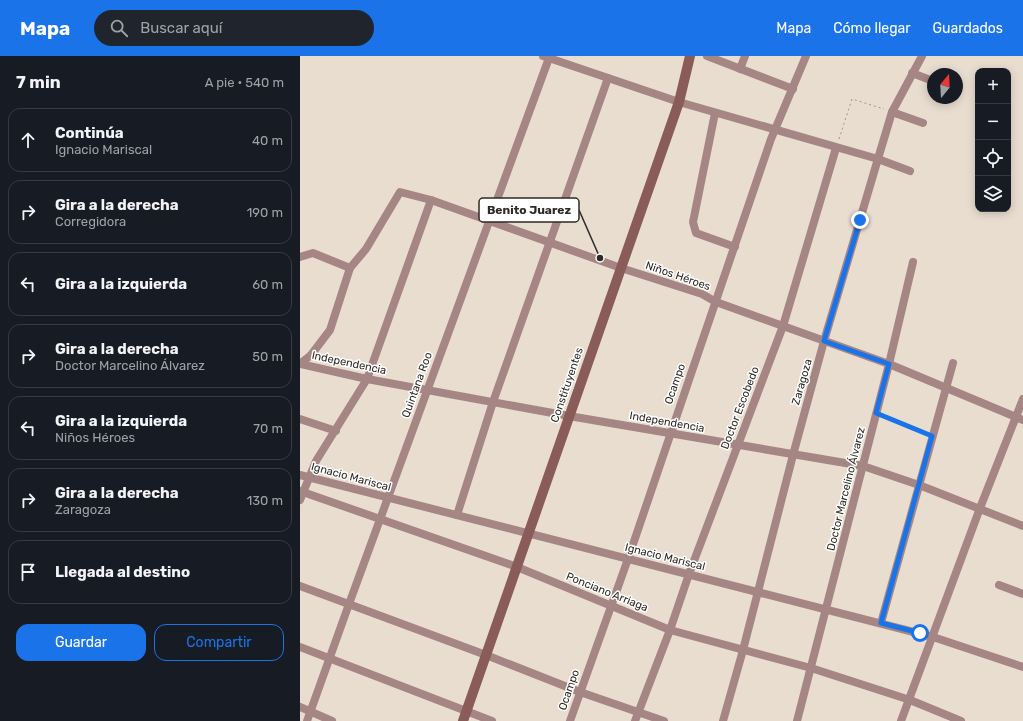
<!DOCTYPE html>
<html lang="es">
<meta charset="utf-8">
<style>
body{margin:0;font-family:Rubik,sans-serif;background:#20242c;color:#f1f3f6}
.controls{position:absolute;right:12px;top:12px;display:grid;overflow:hidden;border-radius:8px;box-shadow:0 2px 10px #0003}
.controls button{width:36px;height:36px;display:grid;place-items:center;padding:0;border:0;border-bottom:1px solid #363941;background:#171b24;color:#f1f3f6;font:20px sans-serif}
.compass{position:absolute;left:627px;top:12px;width:36px;height:36px;border-radius:50%;background:#171b24;box-shadow:0 2px 10px #0003;rotate:18deg}
.stop{position:absolute;width:12px;height:12px;margin:-9px;border:3px solid #1a73e8;border-radius:50%;background:#fff}
.stop.end{background:#1a73e8;border-color:#fff;box-shadow:0 1px 4px #0008}
.list{margin:0;padding:0;list-style:none}
h2{display:flex;justify-content:space-between;align-items:center;height:52px;margin:0;padding:0 16px;font-size:17px}
h2 small{font-size:13px;font-weight:400;color:#9ea1a6}
.list li{display:grid;grid-template-columns:26px 1fr auto;gap:12px;align-items:center;box-sizing:border-box;height:64px;margin:0 8px 8px;padding:0 8px;border:1px solid #363941;border-radius:12px}
.list b{display:block;font-size:15px;white-space:nowrap}
.list p{margin:0;font-size:13px;white-space:nowrap;color:#9ea1a6}
.list em{font-size:13px;font-style:normal;color:#9ea1a6}
.actions{display:flex;gap:8px;padding:12px 16px}
.actions a{flex:1;padding:9px 0;border:1px solid #1a73e8;border-radius:12px;text-align:center;font-size:14px;color:#1a73e8}
.actions .main{background:#1a73e8;color:#fff}
.icon{flex:none;width:22px;height:22px;fill:none;stroke:currentColor;stroke-width:2;stroke-linecap:round;stroke-linejoin:round}
.map{position:relative;flex:none;width:723px;height:665px;overflow:hidden}
header{display:flex;align-items:center;gap:24px;box-sizing:border-box;height:56px;padding:0 20px;background:#1a73e8;color:#fff}
header strong{font-size:19px}
nav{display:flex;gap:22px;margin-inline-start:auto;font-size:14px}
.search{width:280px;height:36px;background:#20242c;display:flex;align-items:center;gap:10px;box-sizing:border-box;padding:0 14px;border-radius:22px;color:#9ea1a6;font-size:15px}
main{display:flex}
aside{flex:1;background:#171b24}
.map>svg:first-child{display:block}
.lines{fill:none;stroke-linecap:round;stroke-linejoin:round}
.path{stroke:#9f968c;stroke-width:1;stroke-dasharray:2 3;stroke-linecap:butt}
.street{stroke:#a68684;stroke-width:8}
.secondary{stroke:#895c5a;stroke-width:10}
.route{stroke:#1a73e8;stroke-width:5}
.labels{text-anchor:middle;dominant-baseline:central;stroke-width:3;stroke-linejoin:round;paint-order:stroke}
.street-label{font-size:11px;fill:#2e2a25;stroke:#fff}
.leader{fill:none;stroke:#2e2a25;stroke-width:1.5}
.callout-dot{fill:#2e2a25;stroke:#fff;stroke-width:1.5}
.callout{fill:#fff;stroke:#2e2a25;stroke-width:1.5}
.callout-label{font-size:12px;text-anchor:middle;font-weight:bold;fill:#2e2a25}
</style>
<header>
<strong>Mapa</strong>
<div class="search"><svg class="icon" aria-label="search" viewBox="0 0 24 24"><circle cx="10" cy="10" r="6"/><path d="M15 15l6 6"/></svg>Buscar aquí</div>
<nav><a>Mapa</a><a>Cómo llegar</a><a>Guardados</a></nav>
</header>
<main>
<aside>
<h2>7 min<small>A pie · 540 m</small></h2>
<ul class="list">
<li><svg class="icon" aria-label="ahead" viewBox="0 0 24 24"><path d="M12 20V5M6 11l6-6 6 6"/></svg><div><b>Continúa</b><p>Ignacio Mariscal</p></div><em>40 m</em></li>
<li><svg class="icon" aria-label="right" viewBox="0 0 24 24"><path d="M7 20v-9h11M14 6l5 5-5 5"/></svg><div><b>Gira a la derecha</b><p>Corregidora</p></div><em>190 m</em></li>
<li><svg class="icon" aria-label="left" viewBox="0 0 24 24"><path d="M17 20v-9H6M10 6l-5 5 5 5"/></svg><div><b>Gira a la izquierda</b></div><em>60 m</em></li>
<li><svg class="icon" aria-label="right" viewBox="0 0 24 24"><path d="M7 20v-9h11M14 6l5 5-5 5"/></svg><div><b>Gira a la derecha</b><p>Doctor Marcelino Álvarez</p></div><em>50 m</em></li>
<li><svg class="icon" aria-label="left" viewBox="0 0 24 24"><path d="M17 20v-9H6M10 6l-5 5 5 5"/></svg><div><b>Gira a la izquierda</b><p>Niños Héroes</p></div><em>70 m</em></li>
<li><svg class="icon" aria-label="right" viewBox="0 0 24 24"><path d="M7 20v-9h11M14 6l5 5-5 5"/></svg><div><b>Gira a la derecha</b><p>Zaragoza</p></div><em>130 m</em></li>
<li><svg class="icon" aria-label="arrive" viewBox="0 0 24 24"><path d="M6 21V4h12l-3 4 3 4H6"/></svg><div><b>Llegada al destino</b></div></li>
</ul>
<div class="actions"><a class="main">Guardar</a><a>Compartir</a></div>
</aside>
<div class="map">
<svg width="723" height="665" viewBox="0 0 723 665">
<rect width="100%" height="100%" fill="#e9ddd0"/>
<g class="lines">
<g class="path">
<polyline points="539,83 552,43 584,53"/>
<polyline points="583,360 626,378"/>
</g>
<g class="street">
<polyline points="243,0 379,46 578,103 610,115"/>
<polyline points="407,0 493,33"/>
<polyline points="440,13 445,0"/>
<polyline points="612,17 633,25"/>
<polyline points="592,56 623,67"/>
<polyline points="415,57 393,166 396,177 435,191"/>
<polyline points="0,201 13,197 50,212"/>
<polyline points="0,308 11,299 30,274 50,212 66,193 100,136 131,144 321,212 402,238 416,246 589,308 723,364"/>
<polyline points="0,308 67,323 269,360 563,410 619,429 723,470"/>
<polyline points="0,363 36,375"/>
<polyline points="0,419 633,581 723,611"/>
<polyline points="0,435 217,511 370,574 511,612 610,644 661,665"/>
<polyline points="0,444 16,405 67,323 131,144"/>
<polyline points="157,459 193,346 308,22"/>
<polyline points="699,529 723,538"/>
<polyline points="0,530 186,599 280,636 364,665"/>
<polyline points="581,567 653,307"/>
<polyline points="0,591 192,665"/>
<polyline points="0,651 32,665"/>
<polyline points="7,665 49,548 249,2"/>
<polyline points="270,665 328,503 471,83 506,0"/>
<polyline points="335,665 370,574 389,518 483,270 536,92"/>
<polyline points="423,665 443,594 493,399 524,285 580,96 592,56 622,0"/>
<polyline points="497,665 589,308 613,206"/>
<polyline points="601,665 680,452 723,343"/>
</g>
<polyline class="secondary" points="163,665 379,46 390,0"/>
</g>
<g class="lines">
<polyline class="route" points="560,164 524,285 589,308 576,357 632,380 581,567 620,577"/>
</g>
<g class="labels">
<g class="street-label">
<text transform="translate(378 220) rotate(19)">Niños Héroes</text>
<text transform="translate(49 307) rotate(12)">Independencia</text>
<text transform="translate(502 326) rotate(-74)">Zaragoza</text>
<text transform="translate(375 328) rotate(-71)">Ocampo</text>
<text transform="translate(117 329) rotate(-70)">Quintana Roo</text>
<text transform="translate(267 329) rotate(-71)">Constituyentes</text>
<text transform="translate(440 352) rotate(-69)">Doctor Escobedo</text>
<text transform="translate(367 366) rotate(10)">Independencia</text>
<text transform="translate(51 421) rotate(15)">Ignacio Mariscal</text>
<text transform="translate(546 433) rotate(-76)">Doctor Marcelino Álvarez</text>
<text transform="translate(365 501) rotate(14)">Ignacio Mariscal</text>
<text transform="translate(307 536) rotate(22)">Ponciano Arriaga</text>
<text transform="translate(269 634) rotate(-71)">Ocampo</text>
</g>
</g>
<path class="leader" d="M300 202L279 154"/>
<circle class="callout-dot" cx="300" cy="202" r="4"/>
<rect class="callout" x="179" y="142" width="100" height="24" rx="4"/>
<g class="callout-label">
<text x="229" y="158">Benito Juarez</text>
</g>
</svg>
<div class="controls">
<button>+</button>
<button>−</button>
<button><svg class="icon" aria-label="locate" viewBox="0 0 24 24"><circle cx="12" cy="12" r="6"/><path d="M12 2v4M12 18v4M2 12h4M18 12h4"/></svg></button>
<button><svg class="icon" aria-label="layers" viewBox="0 0 24 24"><path d="M12 4l9 5-9 5-9-5zM3 14l9 5 9-5"/></svg></button>
</div>
<svg class="compass" viewBox="-18 -18 36 36"><path d="M0-13l5 13h-10z" fill="#e53935"/><path d="M0 13l5-13h-10z" fill="#9ea1a6"/></svg>
<div class="stop" style="left:620px;top:577px"></div>
<div class="stop end" style="left:560px;top:164px"></div>
</div>
</main>
